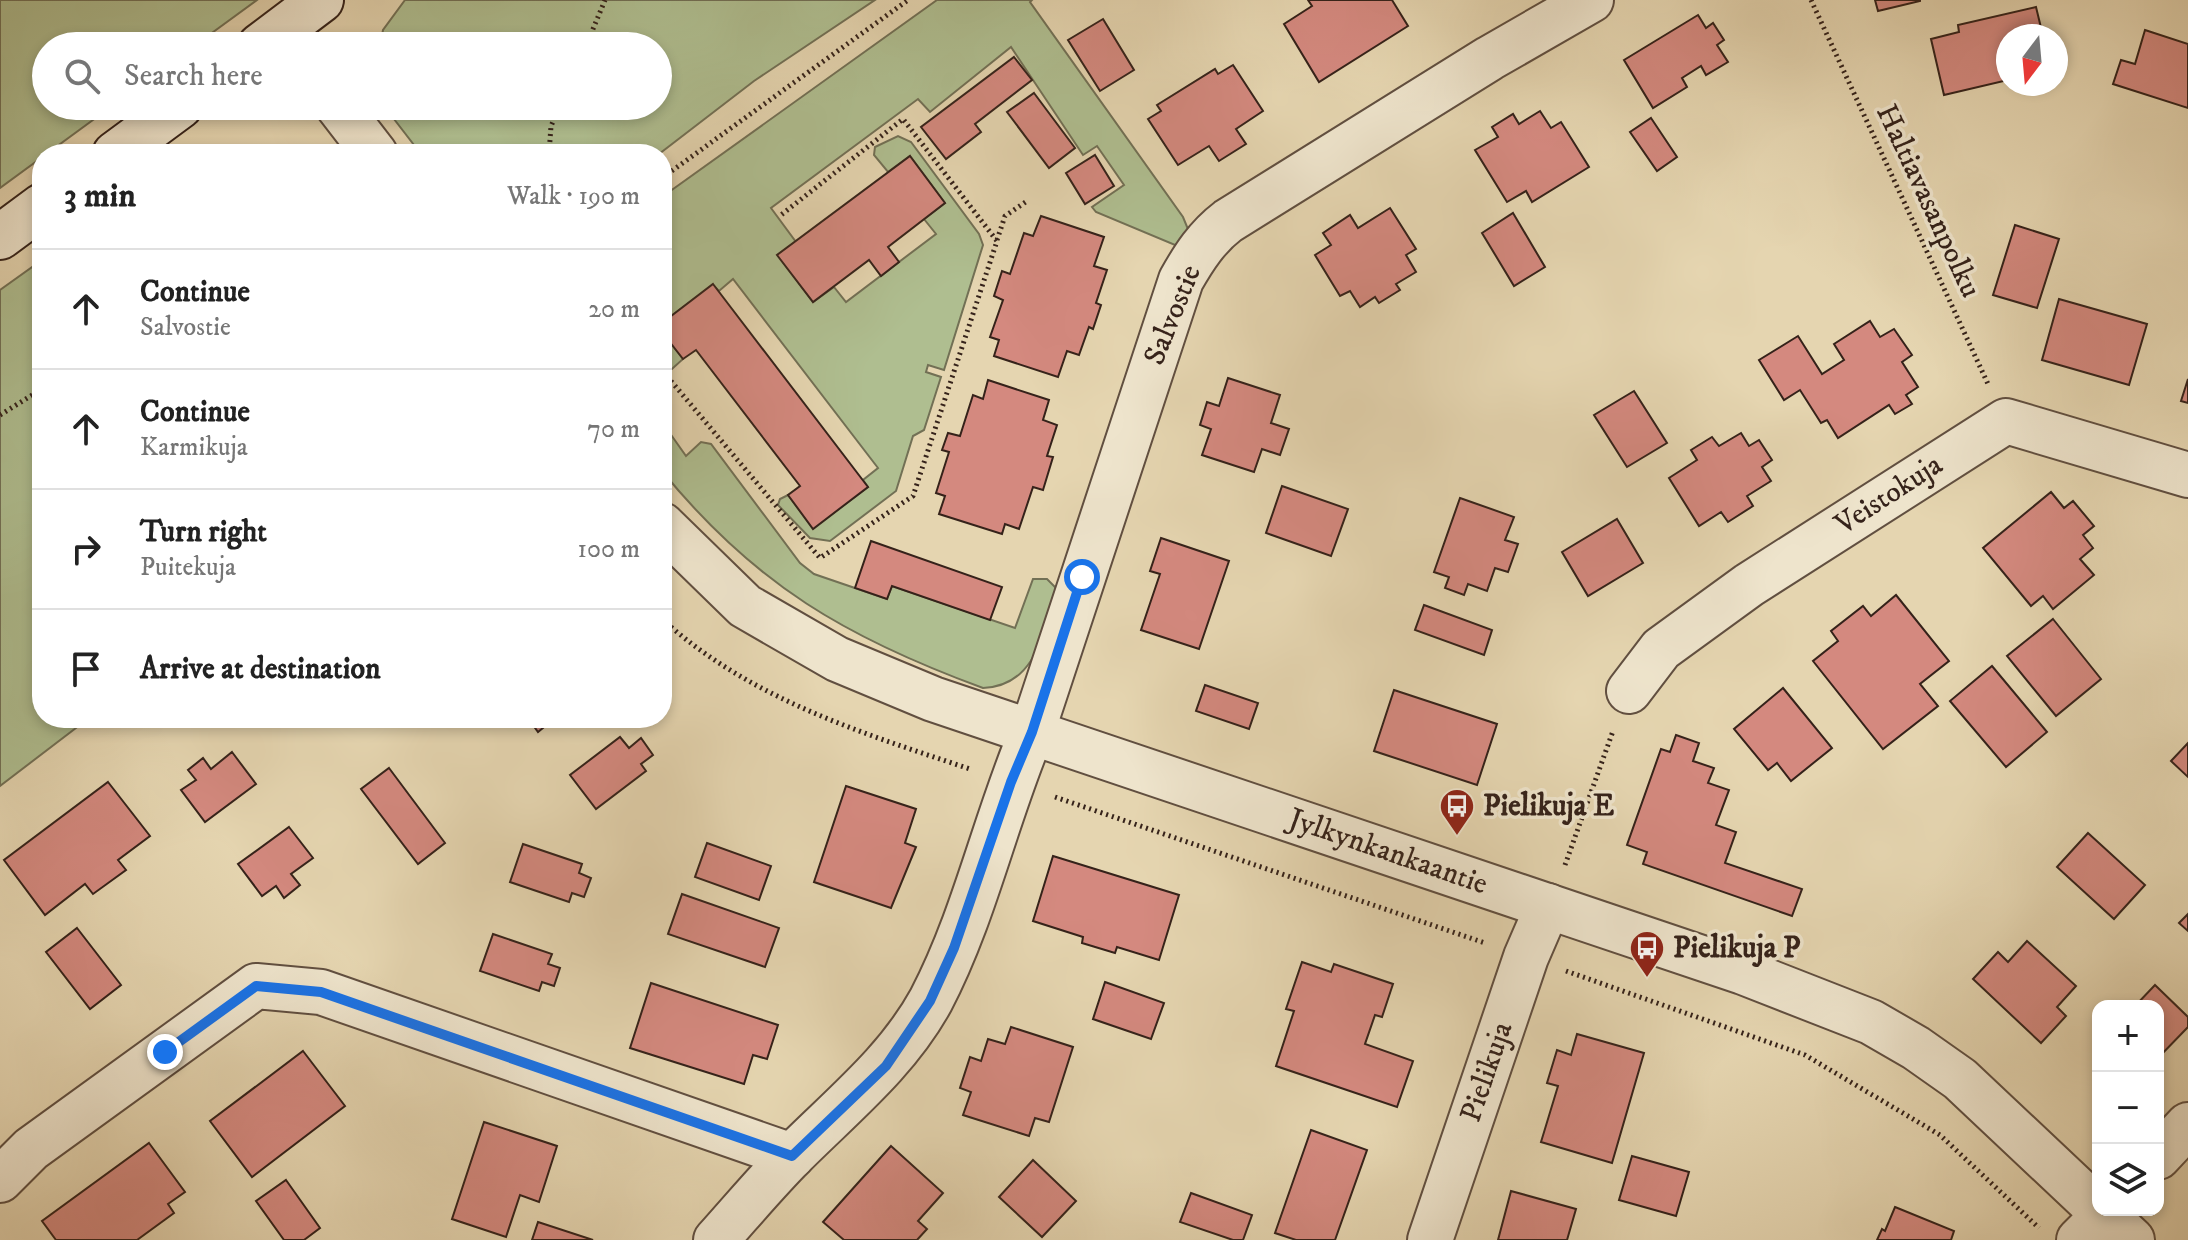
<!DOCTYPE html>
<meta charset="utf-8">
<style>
body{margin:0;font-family:"IM FELL DW Pica",serif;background:#f6f6f6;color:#222}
.controls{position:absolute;right:24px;bottom:24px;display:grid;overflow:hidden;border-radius:16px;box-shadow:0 4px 12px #0003}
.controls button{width:72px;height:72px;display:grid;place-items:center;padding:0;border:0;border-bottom:2px solid #e0e0e0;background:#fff;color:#222;font:40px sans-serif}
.compass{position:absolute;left:1996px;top:24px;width:72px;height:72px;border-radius:50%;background:#fff;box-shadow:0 4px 12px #0003;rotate:196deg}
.stop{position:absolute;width:24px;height:24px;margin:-18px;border:6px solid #1a73e8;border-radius:50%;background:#fff}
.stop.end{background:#1a73e8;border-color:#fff;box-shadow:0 2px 8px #0008}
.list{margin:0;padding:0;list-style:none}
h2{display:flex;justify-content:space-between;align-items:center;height:104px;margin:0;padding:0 32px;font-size:34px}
h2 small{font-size:26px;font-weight:400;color:#767676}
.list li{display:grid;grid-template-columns:52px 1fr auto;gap:24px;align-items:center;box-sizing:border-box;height:120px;padding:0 32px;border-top:2px solid #e0e0e0}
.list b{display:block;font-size:30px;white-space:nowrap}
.list p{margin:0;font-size:26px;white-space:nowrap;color:#767676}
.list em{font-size:26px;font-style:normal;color:#767676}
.icon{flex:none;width:44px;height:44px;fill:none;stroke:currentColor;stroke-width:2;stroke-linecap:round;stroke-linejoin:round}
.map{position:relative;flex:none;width:2188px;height:1240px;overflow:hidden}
.search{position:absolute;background:#fff;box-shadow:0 4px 12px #0003;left:32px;top:32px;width:640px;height:88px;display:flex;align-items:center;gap:20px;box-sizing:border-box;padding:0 28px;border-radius:44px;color:#767676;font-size:30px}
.panel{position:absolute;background:#fff;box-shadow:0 4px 12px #0003;left:32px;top:144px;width:640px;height:584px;border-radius:32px}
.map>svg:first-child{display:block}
.green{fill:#afbe90;stroke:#727055;stroke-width:2}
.building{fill:#d4897f;stroke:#35221a;stroke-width:2}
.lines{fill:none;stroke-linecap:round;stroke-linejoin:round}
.minor-casing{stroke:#614f40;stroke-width:48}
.tertiary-casing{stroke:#614f40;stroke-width:48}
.secondary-casing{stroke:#35221a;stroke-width:48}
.path{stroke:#35221a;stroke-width:5;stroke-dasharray:2 4;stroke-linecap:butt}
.minor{stroke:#eee4cc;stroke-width:44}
.tertiary{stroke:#eee4cc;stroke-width:44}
.secondary{stroke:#eee4cc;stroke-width:44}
.route{stroke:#1a73e8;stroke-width:10}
.labels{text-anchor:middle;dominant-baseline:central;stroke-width:7;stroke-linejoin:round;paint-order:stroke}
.street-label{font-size:30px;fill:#35221a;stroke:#eee4cc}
.poi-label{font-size:30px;font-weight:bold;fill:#35221a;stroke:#eee4cc;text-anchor:start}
</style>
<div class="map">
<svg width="2188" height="1240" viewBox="0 0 2188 1240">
<rect width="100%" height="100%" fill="#e5d5b0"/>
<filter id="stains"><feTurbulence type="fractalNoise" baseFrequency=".0025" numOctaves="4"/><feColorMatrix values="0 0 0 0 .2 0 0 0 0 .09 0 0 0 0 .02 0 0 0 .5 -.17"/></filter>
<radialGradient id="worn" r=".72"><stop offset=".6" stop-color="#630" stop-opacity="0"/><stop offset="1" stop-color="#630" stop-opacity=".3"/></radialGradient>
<g class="green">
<polygon points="0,0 257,0 194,46 46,46 46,106 112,106 0,188"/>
<polygon points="405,0 875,0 754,81 659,154 421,154 384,106 658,106 658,46 380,46 383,30"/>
<polygon points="937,0 1032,0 1030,2 1183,217 1190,234 1185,244 1175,245 1096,212 1092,207 1124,185 1097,146 1083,155 1011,47 930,112 918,99 771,208 796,242 778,255 813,302 834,287 846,302 936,234 924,219 945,203 910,156 888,172 874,155 875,147 898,136 911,142 979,234 983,245 944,370 928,365 926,372 941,377 924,430 913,436 896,491 830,541 810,538 778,505 780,499 788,495 813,528 868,487 863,480 878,468 733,279 719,291 713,285 662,323 662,197"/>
<polygon points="42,260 42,718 89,718 0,786 0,290"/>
<polygon points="662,332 683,359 662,378"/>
<path d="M662 422 686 456 701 442 711 444 800 563 814 574 887 599 892 586 1015 628 1033 579H1047L1057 589C1044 630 1037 686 983 688 847 638 755 585 662 471Z"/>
</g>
<g class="building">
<polygon points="1308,0 1392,0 1408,26 1319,82 1284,24 1312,6"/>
<polygon points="1875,0 1920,0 1920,1 1878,11"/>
<polygon points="2036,7 2043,36 2008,36 2008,80 1944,95 1931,39 1959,32 1958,25"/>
<polygon points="1698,15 1706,28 1713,23 1724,40 1717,45 1728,62 1706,75 1701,66 1682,78 1687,87 1653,108 1624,60"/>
<polygon points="1103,19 1134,70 1100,91 1068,40"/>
<polygon points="2145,30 2188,44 2188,108 2113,84 2121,60 2135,64"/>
<polygon points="1014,57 1032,80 975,124 981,132 946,159 921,127"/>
<polygon points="1233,65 1263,111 1236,129 1246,144 1219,161 1209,146 1178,165 1148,119 1161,111 1157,105 1215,69 1218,74"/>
<polygon points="1034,93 1075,148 1049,168 1007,112"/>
<polygon points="1540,111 1551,128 1561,122 1589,167 1532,202 1526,191 1507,202 1475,150 1498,137 1492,127 1513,114 1519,124"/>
<polygon points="1651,118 1677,157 1657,171 1630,132"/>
<polygon points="1095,155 1114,186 1085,204 1066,173"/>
<polygon points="910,156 945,203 888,247 899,262 881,276 869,260 813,302 777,255"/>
<polygon points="1390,208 1416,249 1406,255 1416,272 1396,284 1400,290 1379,303 1375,297 1360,307 1350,291 1340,296 1315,255 1331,245 1323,233 1350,215 1358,228"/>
<polygon points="1513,213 1545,267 1514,286 1482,233"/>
<polygon points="1041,216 1104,237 1094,266 1107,270 1096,303 1101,305 1093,329 1089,327 1079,355 1067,351 1058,377 994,356 999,340 990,337 1003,300 994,296 1002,271 1010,274 1024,233 1033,236"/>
<polygon points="2015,225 2059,239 2037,308 1993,295"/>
<polygon points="713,284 868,487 813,529 788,495 800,486 696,350 683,359 662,332 662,323"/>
<polygon points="2059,299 2147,324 2129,385 2042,360"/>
<polygon points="1870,321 1880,337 1894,329 1912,355 1902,362 1918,387 1906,395 1912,404 1895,414 1889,405 1838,438 1827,420 1821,423 1800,390 1784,400 1759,360 1798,336 1822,374 1844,360 1834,344"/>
<polygon points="1228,378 1280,395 1271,423 1289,429 1280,455 1262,449 1254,472 1202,455 1211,429 1200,425 1207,402 1219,406"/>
<polygon points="2188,379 2188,403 2181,401"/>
<polygon points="988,380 1049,400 1043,420 1057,425 1047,456 1053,457 1043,490 1033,487 1019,529 1005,524 1002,534 939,514 945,496 936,493 949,452 942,450 948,433 960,436 973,395 983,399"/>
<polygon points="1634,391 1667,443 1627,467 1594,415"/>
<polygon points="1741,433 1749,446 1759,440 1772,460 1762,467 1771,481 1747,496 1753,506 1728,522 1721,512 1699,526 1669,478 1697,460 1691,450 1712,437 1719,446"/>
<polygon points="1282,486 1348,509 1331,556 1266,533"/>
<polygon points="2051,492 2064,508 2073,501 2094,526 2083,535 2093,548 2080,559 2094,575 2053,609 2043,596 2031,606 1983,548"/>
<polygon points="1460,498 1514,517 1505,540 1518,544 1508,572 1495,568 1487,591 1468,584 1464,595 1445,588 1449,577 1434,572"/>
<polygon points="1617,519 1643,563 1588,596 1562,552"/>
<polygon points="1161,538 1229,561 1199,649 1141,630 1160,574 1150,571"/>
<polygon points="871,541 1002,587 990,620 892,586 887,599 855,588"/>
<polygon points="1896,595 1949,661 1920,684 1938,706 1883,749 1813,661 1838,641 1831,631 1863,606 1871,616"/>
<polygon points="1424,605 1492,630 1484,655 1415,630"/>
<polygon points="2053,619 2101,679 2056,716 2007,656"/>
<polygon points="1992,666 2047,732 2006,767 1950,701"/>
<polygon points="1205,685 1258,703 1249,729 1196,711"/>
<polygon points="1783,688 1832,748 1791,781 1777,763 1768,770 1734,729"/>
<polygon points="1394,690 1497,724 1477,785 1374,751"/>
<polygon points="528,718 555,718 538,732"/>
<polygon points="1676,735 1699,743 1693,761 1714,768 1708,783 1729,790 1716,825 1736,832 1725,863 1802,889 1792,916 1643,864 1647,852 1627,845 1661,749 1670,752"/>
<polygon points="620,737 629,748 641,738 653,755 641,764 646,771 596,809 570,775"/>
<polygon points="2188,743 2188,777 2171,761"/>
<polygon points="232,752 256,784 205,822 181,790 196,780 188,770 203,758 211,769"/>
<polygon points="389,768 445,843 418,864 361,789"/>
<polygon points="108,782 150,836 118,860 126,870 93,894 85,884 45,915 4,860"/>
<polygon points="846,786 916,809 905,843 916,847 891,908 814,882"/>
<polygon points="289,827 313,858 291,874 300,885 284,898 276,886 262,896 238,864"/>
<polygon points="2088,833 2145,885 2114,919 2057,867"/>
<polygon points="707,843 771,866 759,900 695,877"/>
<polygon points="523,844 582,864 579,873 591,878 584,897 572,893 569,902 510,882"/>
<polygon points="1053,856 1179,895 1159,960 1117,947 1115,953 1082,943 1083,937 1033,921"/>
<polygon points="682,894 779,928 765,967 668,934"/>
<polygon points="2188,914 2188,931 2179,923"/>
<polygon points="77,928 121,985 90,1009 46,952"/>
<polygon points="493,934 552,954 548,964 560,968 554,986 542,982 539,991 480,971"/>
<polygon points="2027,941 2076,986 2057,1007 2066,1016 2041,1043 1973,979 1998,952 2008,962"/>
<polygon points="1302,962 1331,972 1334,964 1393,984 1382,1017 1375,1015 1365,1044 1413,1061 1397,1107 1276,1066 1294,1011 1286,1009"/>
<polygon points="1105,982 1164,1003 1151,1039 1093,1019"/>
<polygon points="651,983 778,1025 767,1059 753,1055 744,1084 630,1048"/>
<polygon points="2155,985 2188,1017 2188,1027 2158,1058 2158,1006 2135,1006"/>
<polygon points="1011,1027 1073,1047 1049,1122 1035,1118 1029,1136 963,1115 971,1092 960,1088 970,1057 981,1061 988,1039 1005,1044"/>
<polygon points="1577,1034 1644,1053 1612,1163 1541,1142 1558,1086 1547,1083 1557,1050 1571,1055"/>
<polygon points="303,1051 345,1106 252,1177 210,1121"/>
<polygon points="484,1122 557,1146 539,1202 520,1195 506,1237 452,1219"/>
<polygon points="1311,1130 1367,1150 1335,1240 1296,1240 1275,1233"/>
<polygon points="149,1143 185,1192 168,1204 174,1213 137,1240 56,1240 42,1221"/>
<polygon points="891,1146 943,1193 918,1221 927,1229 917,1240 844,1240 823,1222"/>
<polygon points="1632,1156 1689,1172 1676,1216 1619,1200"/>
<polygon points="1033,1160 1076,1201 1042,1237 999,1197"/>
<polygon points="286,1180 320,1228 304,1240 284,1240 256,1201"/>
<polygon points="1511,1191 1576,1209 1567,1240 1498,1240"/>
<polygon points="1191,1193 1252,1215 1243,1240 1233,1240 1180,1222"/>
<polygon points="1895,1207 1954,1231 1951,1240 1877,1240 1882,1229 1885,1231"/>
<polygon points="538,1222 593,1240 532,1240"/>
</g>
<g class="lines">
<g class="minor-casing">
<g id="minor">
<polyline points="1629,691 1661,649 1749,585 2006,421 2188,475"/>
<polyline points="2158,1157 2188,1125"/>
<polyline points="0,1180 31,1149 256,986 321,992 792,1156"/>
<path d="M716 1240C742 1211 767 1181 794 1154 843 1105 897 1062 931 1000 975 916 995 819 1032 732L1181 280C1194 257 1207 237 1228 221L1490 58 1591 0"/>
<polyline points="1430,1240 1526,957 1548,906"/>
<polyline points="2079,1240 2109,1210"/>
</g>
</g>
<g class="tertiary-casing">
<g id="tertiary">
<polyline points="338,106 375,154"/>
<polyline points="662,525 745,606 837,659 933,699 1743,972 1871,1022 1916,1048 1960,1079 2098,1209"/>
<polyline points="2100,1210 2132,1240"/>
</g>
</g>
<g class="secondary-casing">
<g id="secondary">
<polyline points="260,46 321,0"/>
<polyline points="115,154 180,106"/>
<polyline points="0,237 42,206"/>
</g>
</g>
<g class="path">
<polyline points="1811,0 1988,384"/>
<polyline points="586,46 605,0"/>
<polyline points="549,154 551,126 560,106"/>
<polyline points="662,178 908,0"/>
<polyline points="997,240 1005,216 1027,201"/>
<polyline points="671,381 820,558 913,496 997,241 903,119 781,215"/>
<polyline points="0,415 42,389"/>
<path d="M662 619C750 699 859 732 970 769"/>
<polyline points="1055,797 1485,943"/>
<polyline points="1565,865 1613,731"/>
<polyline points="1566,971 1805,1055 1940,1135 2039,1228"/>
</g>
<use href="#minor" class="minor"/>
<use href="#tertiary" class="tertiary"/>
<use href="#secondary" class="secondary"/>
</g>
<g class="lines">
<polyline class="route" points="165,1052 256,986 321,992 792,1156 886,1066 930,1001 954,948 1011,782 1032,732 1082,577"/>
</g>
<defs>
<g id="bus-pin" transform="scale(1.8)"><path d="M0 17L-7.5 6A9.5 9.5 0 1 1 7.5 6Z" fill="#8f2418" stroke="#eee4cc"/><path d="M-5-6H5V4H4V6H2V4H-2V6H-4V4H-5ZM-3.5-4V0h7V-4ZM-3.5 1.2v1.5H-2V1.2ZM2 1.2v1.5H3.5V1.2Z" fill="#fff"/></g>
</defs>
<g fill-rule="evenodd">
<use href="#bus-pin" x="1457" y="806"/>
<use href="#bus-pin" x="1647" y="948"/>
</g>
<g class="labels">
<g class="street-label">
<text transform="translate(1928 201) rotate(65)">Haltiavasanpolku</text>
<text transform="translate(1173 315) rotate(-68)">Salvostie</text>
<text transform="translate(1889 495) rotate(-33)">Veistokuja</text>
<text transform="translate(1388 852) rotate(19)">Jylkynkankaantie</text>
<text transform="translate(1487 1072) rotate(-71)">Pielikuja</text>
</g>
<g class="poi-label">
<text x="1483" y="806">Pielikuja E</text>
<text x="1673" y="948">Pielikuja P</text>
</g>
</g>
<rect width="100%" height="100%" filter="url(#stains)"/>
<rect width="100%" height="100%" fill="url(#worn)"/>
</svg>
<div class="controls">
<button>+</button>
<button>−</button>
<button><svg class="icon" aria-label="layers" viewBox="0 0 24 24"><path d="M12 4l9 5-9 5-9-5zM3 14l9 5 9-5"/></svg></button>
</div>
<svg class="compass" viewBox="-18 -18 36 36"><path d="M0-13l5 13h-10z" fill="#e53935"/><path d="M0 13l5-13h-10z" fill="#767676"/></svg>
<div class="stop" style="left:1082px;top:577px"></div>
<div class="stop end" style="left:165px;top:1052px"></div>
<div class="search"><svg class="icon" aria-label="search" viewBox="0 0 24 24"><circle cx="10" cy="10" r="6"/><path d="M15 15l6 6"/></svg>Search here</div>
<section class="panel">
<h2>3 min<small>Walk · 190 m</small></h2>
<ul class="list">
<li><svg class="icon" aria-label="ahead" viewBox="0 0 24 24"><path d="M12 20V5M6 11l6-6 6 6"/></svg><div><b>Continue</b><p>Salvostie</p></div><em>20 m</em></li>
<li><svg class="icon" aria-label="ahead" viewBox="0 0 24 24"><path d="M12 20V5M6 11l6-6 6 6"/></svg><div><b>Continue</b><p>Karmikuja</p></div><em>70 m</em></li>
<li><svg class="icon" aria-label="right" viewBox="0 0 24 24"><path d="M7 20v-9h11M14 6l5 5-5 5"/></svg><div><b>Turn right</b><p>Puitekuja</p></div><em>100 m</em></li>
<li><svg class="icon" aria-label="arrive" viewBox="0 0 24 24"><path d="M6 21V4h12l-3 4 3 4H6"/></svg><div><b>Arrive at destination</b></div></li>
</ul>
</section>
</div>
